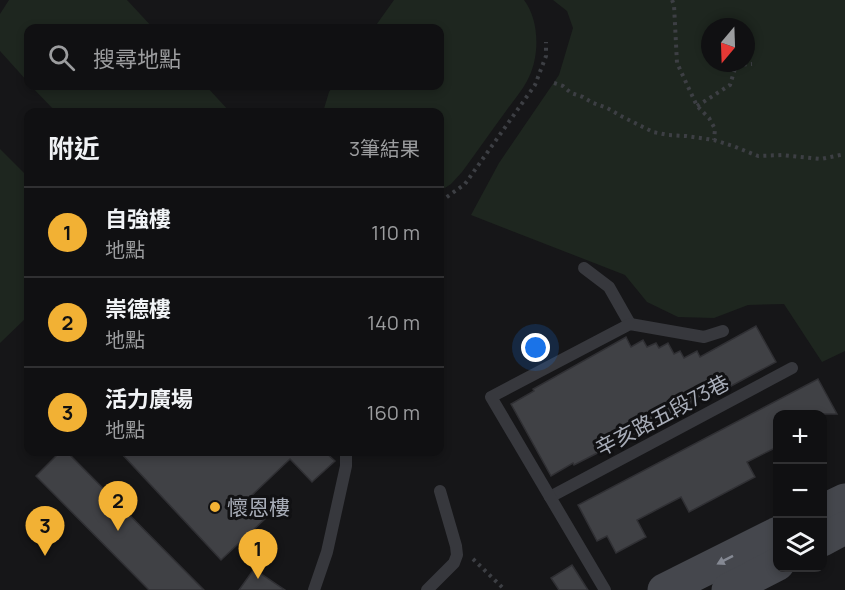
<!DOCTYPE html>
<html lang="zh-TW">
<meta charset="utf-8">
<style>
body{margin:0;font-family:Manrope,"Noto Sans TC",sans-serif;background:#19191b;color:#f1f3f6}
.controls{position:absolute;right:18px;bottom:18px;display:grid;overflow:hidden;border-radius:12px;box-shadow:0 3px 9px #0003}
.controls button{width:54px;height:54px;display:grid;place-items:center;padding:0;border:0;border-bottom:2px solid #303032;background:#101012;color:#f1f3f6;font:30px sans-serif}
.compass{position:absolute;left:701px;top:18px;width:54px;height:54px;border-radius:50%;background:#101012;box-shadow:0 3px 9px #0003;rotate:199deg}
.you{position:absolute;left:536px;top:348px;width:21px;height:21px;margin:-15px;border:4px solid #fff;border-radius:50%;background:#1a73e8;box-shadow:0 0 0 9px #1a73e833}
.badge{display:grid;place-items:center;width:39px;height:39px;border-radius:50%;background:#f2b134;color:#111;font-size:20px;font-weight:700}
.pin{position:absolute;translate:-50% -50px;filter:drop-shadow(0 2px 3px #0008)}
.pin::after{content:'';position:absolute;top:32px;width:21px;height:18px;background:inherit;clip-path:polygon(0 0,100% 0,50% 100%)}
.list{margin:0;padding:0;list-style:none}
h2{display:flex;justify-content:space-between;align-items:center;height:78px;margin:0;padding:0 24px;font-size:26px}
h2 small{font-size:20px;font-weight:400;color:#9c9d9f}
.list li{display:grid;grid-template-columns:39px 1fr auto;gap:18px;align-items:center;box-sizing:border-box;height:90px;padding:0 24px;border-top:2px solid #303032}
.list b{display:block;font-size:22px;white-space:nowrap}
.list p{margin:0;font-size:20px;white-space:nowrap;color:#9c9d9f}
.list em{font-size:20px;font-style:normal;color:#9c9d9f}
.icon{flex:none;width:33px;height:33px;fill:none;stroke:currentColor;stroke-width:2;stroke-linecap:round;stroke-linejoin:round}
.map{position:relative;flex:none;width:845px;height:590px;overflow:hidden}
.search{position:absolute;background:#101012;box-shadow:0 3px 9px #0003;left:24px;top:24px;width:420px;height:66px;display:flex;align-items:center;gap:15px;box-sizing:border-box;padding:0 21px;border-radius:12px;color:#9c9d9f;font-size:22px}
.panel{position:absolute;background:#101012;box-shadow:0 3px 9px #0003;left:24px;top:108px;width:420px;height:348px;border-radius:12px}
.map>svg:first-child{display:block}
.green{fill:#1e261f;fill-rule:evenodd}
.building{fill:#404145;stroke:#303034;stroke-width:1.5}
.lines{fill:none;stroke-linecap:round;stroke-linejoin:round}
.path{stroke:#3d3f44;stroke-width:4;stroke-dasharray:3 4.5;stroke-linecap:butt}
.service{stroke:#37383d;stroke-width:12}
.secondary{stroke:#45474d;stroke-width:33}
.oneway{fill:#858993}
.poi-dot{fill:#f2b134;stroke:#111113;stroke-width:2}
.labels{text-anchor:middle;dominant-baseline:central;stroke-width:6;stroke-linejoin:round;paint-order:stroke}
.street-label{font-size:21px;fill:#a8adb8;stroke:#111113}
.poi-label{font-size:21px;fill:#a8adb8;stroke:#111113;text-anchor:start}
</style>
<div class="map">
<svg width="845" height="590" viewBox="0 0 845 590">
<rect width="100%" height="100%" fill="#161618"/>
<g class="green">
<polygon points="9,0 127,0 153,28 28,28 28,82 0,51 0,14"/>
<path d="M394 0H524C540 21 540 58 527 81 522 91 513 101 506 111 491 131 477 152 462 172L451 184 440 191V112H323L329 92 333 86H440V28H374Z"/>
<path d="M553 0H845V351L822 362 784 304 748 305 714 318 678 317 647 302 625 275 471 215 499 163 559 75 573 28 567 11ZM710 27H746V63H710Z"/>
<polygon points="31,86 206,86 230,112 56,112"/>
<polygon points="0,149 28,177 28,316 0,343"/>
</g>
<g class="building">
<polygon points="756,326 776,362 720,392 718,388 621,441 574,465 573,463 551,476 511,404 534,391 533,389 626,337 631,347 643,340 647,347 656,343 659,348 668,343 674,354 680,351 684,358 697,351 700,357"/>
<polygon points="818,379 837,414 777,414 777,447 747,462 755,477 689,512 681,497 637,520 646,537 616,553 607,536 597,541 578,505"/>
<polygon points="60,452 67,452 204,590 149,590 36,476"/>
<polygon points="120,452 325,452 335,461 312,482 290,459 249,498 267,517 221,560"/>
<polygon points="572,565 588,590 559,590 551,578"/>
<polygon points="254,569 285,590 239,590"/>
</g>
<g class="lines">
<g class="path">
<polyline points="672,0 674,5 677,63 697,106 709,118 715,129 714,140"/>
<polyline points="554,83 563,86 571,93 583,97 593,103 607,108 621,116 653,132 668,135 686,136 714,140 733,146 758,156 782,155 821,159 845,154"/>
<polyline points="697,106 730,85 736,65 752,64"/>
<polyline points="440,200 444,199 465,184 535,85 546,56 546,42"/>
<polyline points="473,559 505,590"/>
</g>
<g class="service">
<polyline points="584,268 609,287 630,324"/>
<polyline points="550,497 792,368"/>
<polyline points="314,590 327,552 346,466 346,452"/>
<polyline points="427,590 454,563 457,555 456,546 440,491"/>
<polyline points="605,590 491,397 630,324 704,337 723,331"/>
</g>
<g class="secondary">
<polyline points="822,511 845,500"/>
<polyline points="822,540 845,528"/>
<polyline points="664,590 778,533"/>
<polyline points="728,590 778,564"/>
</g>
</g>
<defs><path id="oneway-solid" d="M-6-.8H1V-3.2L6.5 0L1 3.2V.8H-6Z" transform="scale(1.5)"/></defs>
<use class="oneway" href="#oneway-solid" transform="translate(725 560) rotate(153)"/>
<circle class="poi-dot" cx="215" cy="507" r="6"/>
<g class="labels">
<g class="street-label">
<text transform="translate(662 415) rotate(-28)">辛亥路五段73巷</text>
</g>
<g class="poi-label">
<text x="227" y="507">懷恩樓</text>
</g>
</g>
</svg>
<div class="controls">
<button>+</button>
<button>−</button>
<button><svg class="icon" aria-label="layers" viewBox="0 0 24 24"><path d="M12 4l9 5-9 5-9-5zM3 14l9 5 9-5"/></svg></button>
</div>
<svg class="compass" viewBox="-18 -18 36 36"><path d="M0-13l5 13h-10z" fill="#e53935"/><path d="M0 13l5-13h-10z" fill="#9c9d9f"/></svg>
<div class="you"></div>
<div class="pin badge" style="left:258px;top:579px">1</div>
<div class="pin badge" style="left:118px;top:531px">2</div>
<div class="pin badge" style="left:45px;top:556px">3</div>
<div class="search"><svg class="icon" aria-label="search" viewBox="0 0 24 24"><circle cx="10" cy="10" r="6"/><path d="M15 15l6 6"/></svg>搜尋地點</div>
<section class="panel">
<h2>附近<small>3筆結果</small></h2>
<ul class="list">
<li><span class="badge">1</span><div><b>自強樓</b><p>地點</p></div><em>110 m</em></li>
<li><span class="badge">2</span><div><b>崇德樓</b><p>地點</p></div><em>140 m</em></li>
<li><span class="badge">3</span><div><b>活力廣場</b><p>地點</p></div><em>160 m</em></li>
</ul>
</section>
</div>
